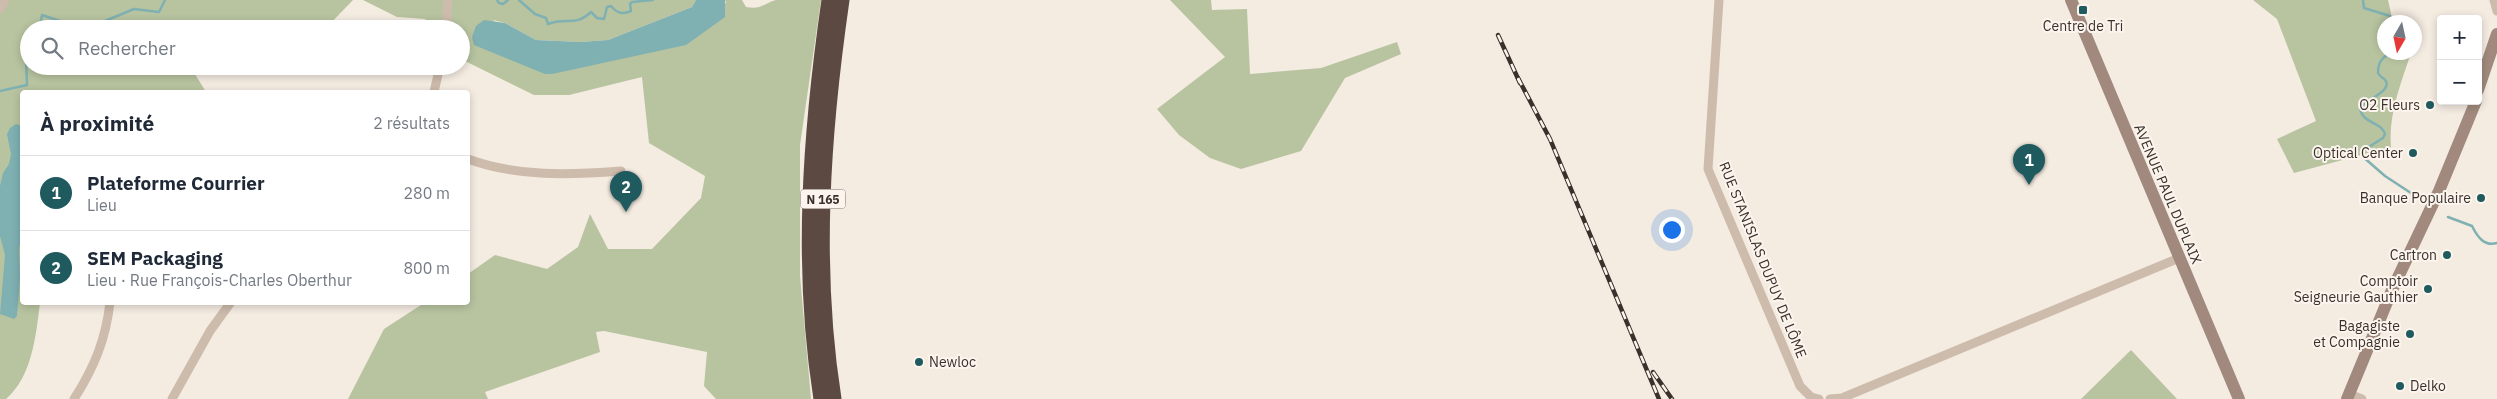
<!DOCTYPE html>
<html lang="fr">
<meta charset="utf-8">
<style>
body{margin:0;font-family:"IBM Plex Sans",sans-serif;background:#f6f6f7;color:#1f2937}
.controls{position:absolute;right:15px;top:15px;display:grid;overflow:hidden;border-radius:5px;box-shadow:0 2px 8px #0003}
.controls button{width:45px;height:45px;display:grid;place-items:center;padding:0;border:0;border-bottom:1px solid #e0e1e3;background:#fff;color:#1f2937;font:25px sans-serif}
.compass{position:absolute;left:2377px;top:15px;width:45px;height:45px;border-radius:50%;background:#fff;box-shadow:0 2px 8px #0003;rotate:189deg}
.you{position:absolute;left:1671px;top:229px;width:18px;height:18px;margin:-12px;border:4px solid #fff;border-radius:50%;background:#1a73e8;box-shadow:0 0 0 8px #1a73e833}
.badge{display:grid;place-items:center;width:32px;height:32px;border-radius:50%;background:#1f5a5e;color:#fff;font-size:16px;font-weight:700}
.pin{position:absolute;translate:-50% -41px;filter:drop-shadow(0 1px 2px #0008)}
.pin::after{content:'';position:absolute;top:26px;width:18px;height:15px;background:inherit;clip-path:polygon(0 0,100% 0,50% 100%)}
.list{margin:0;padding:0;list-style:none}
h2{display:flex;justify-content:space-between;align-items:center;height:65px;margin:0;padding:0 20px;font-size:21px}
h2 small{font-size:16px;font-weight:400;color:#747a83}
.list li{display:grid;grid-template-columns:32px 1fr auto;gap:15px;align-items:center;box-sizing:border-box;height:75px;padding:0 20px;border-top:1px solid #e0e1e3}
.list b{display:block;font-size:19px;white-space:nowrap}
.list p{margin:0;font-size:16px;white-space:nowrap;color:#747a83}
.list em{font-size:16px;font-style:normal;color:#747a83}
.icon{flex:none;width:28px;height:28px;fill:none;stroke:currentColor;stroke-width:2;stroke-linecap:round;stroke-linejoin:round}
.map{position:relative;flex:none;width:2497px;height:399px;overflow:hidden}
.search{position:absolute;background:#fff;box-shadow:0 2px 8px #0003;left:20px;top:20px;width:450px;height:55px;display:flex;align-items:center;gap:12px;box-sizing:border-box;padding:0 18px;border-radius:28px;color:#747a83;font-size:19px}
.panel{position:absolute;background:#fff;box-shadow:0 2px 8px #0003;left:20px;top:90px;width:450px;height:215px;border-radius:5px}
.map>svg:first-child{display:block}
.green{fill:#b8c4a0}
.water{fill:#7fb0b2}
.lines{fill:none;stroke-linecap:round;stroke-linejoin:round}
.stream{stroke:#7fb0b2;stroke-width:2.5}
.street{stroke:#cdbbac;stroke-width:9}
.secondary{stroke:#a18a7d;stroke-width:12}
.highway{stroke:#5c4a42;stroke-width:15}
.rail-casing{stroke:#3b302b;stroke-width:4.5}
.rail{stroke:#fbf5ee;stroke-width:2.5;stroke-dasharray:8;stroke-linecap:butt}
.poi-dot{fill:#1f5a5e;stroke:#fbf5ee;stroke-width:2}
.labels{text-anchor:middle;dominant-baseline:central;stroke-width:4;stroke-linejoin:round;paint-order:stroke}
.shield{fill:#fbf5ee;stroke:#756b66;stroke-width:1}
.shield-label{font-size:12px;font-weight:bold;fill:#3b302b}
.poi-label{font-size:14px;fill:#3b302b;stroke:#fbf5ee;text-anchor:end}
.street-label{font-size:14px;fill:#3b302b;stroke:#fbf5ee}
</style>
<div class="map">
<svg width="2497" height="399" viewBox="0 0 2497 399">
<rect width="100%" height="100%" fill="#f4ebe1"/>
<g class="green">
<path d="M8 0H353L325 29H283L277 23 270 29H29V66H190L206 92H22V302L40 303C36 335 32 377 6 399H0V13Z"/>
<path d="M363 0H696L692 7 608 40 581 42 536 40 505 23 493 20 545 74 726 3 725 0H742L746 7C762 10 764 3 776 0 789 0 808 0 821 0L800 145V276L811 399H716L704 386 707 352 604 331 596 332 600 352 485 392 488 399H348L384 329 424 303 468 302V274L495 255 547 269 578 247 590 214 608 249H652L701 198 705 176 649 143 642 77 569 95H534L461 59V29H431L425 19 397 17Z"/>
<polygon points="1170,0 1211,0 1212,10 1247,9 1250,74 1321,68 1397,42 1401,54 1345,78 1301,151 1241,169 1210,158 1179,135 1157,109 1225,57"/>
<path d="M2253 0H2388L2393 22H2384V52L2411 53C2401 83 2388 115 2391 147L2294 173 2277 139 2316 121 2277 19Z"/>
<polygon points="2131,350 2177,399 2081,399"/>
</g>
<g class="water">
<polygon points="696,0 725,0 725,17 686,45 552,74 545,74 474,45 472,37 476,26 484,20 505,23 536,40 581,42 608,40 692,7"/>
<polygon points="16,124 22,126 22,233 19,248 20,278 17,316 14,319 0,314 5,255 0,236 0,186 3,173 9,164 11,154 7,134 10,128"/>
</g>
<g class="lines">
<g class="stream">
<polyline points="497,0 499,3 503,4 508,0"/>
<path d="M519 0 535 14 546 18 548 24C566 17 575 27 591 12L597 18 604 19 607 7 611 6C617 13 622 15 631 11L630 4 632 2 653 0"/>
<polyline points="2363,0 2364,8 2390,16 2393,22"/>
<polyline points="44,29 40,27 42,15 72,25 75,29"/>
<polyline points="96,29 100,23 134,9 159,12 165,0"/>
<polyline points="2414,34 2414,42"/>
<path d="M2391 52C2382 58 2378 62 2378 73 2380 77 2384 78 2386 81 2391 92 2367 99 2360 108 2362 124 2381 121 2385 134L2383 138 2364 150 2362 156 2385 176 2417 197"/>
<polyline points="0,91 27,85 26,60 29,57"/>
<path d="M2448 217 2472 226C2477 236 2484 247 2497 243"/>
</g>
<g class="street">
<polyline points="1719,0 1708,169 1800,386 1811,397 1819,399"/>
<polyline points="2494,0 2497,11"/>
<polyline points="0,9 5,0"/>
<polyline points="446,29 448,0"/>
<polyline points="434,92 440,66"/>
<path d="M468 159C517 177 569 175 621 171"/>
<polyline points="2349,394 2362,399"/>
<path d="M74 399C94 368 106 339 110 302"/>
<polyline points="172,399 210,331 231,302"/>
<polyline points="1830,399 1842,398 2179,258"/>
</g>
<g class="secondary">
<polyline points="2071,0 2239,399"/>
<polyline points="2478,90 2497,34"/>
<polyline points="2347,399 2392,290 2439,191 2476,101"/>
</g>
<g class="highway">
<path d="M821 399C800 266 810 132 829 0"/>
<path d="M834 399C813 266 823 132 842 0"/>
</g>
<g class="rail-casing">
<g id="rail">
<polyline points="1498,35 1520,83"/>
<polyline points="1518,78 1550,139 1659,399"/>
<polyline points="1653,372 1672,399"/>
</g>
</g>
<use href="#rail" class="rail"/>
</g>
<g class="poi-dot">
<rect x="2078" y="5" width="10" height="10" rx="2.5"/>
<circle cx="2430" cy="105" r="5"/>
<circle cx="2413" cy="153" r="5"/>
<circle cx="2481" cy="198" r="5"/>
<circle cx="2447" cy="255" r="5"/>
<circle cx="2428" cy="289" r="5"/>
<circle cx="2410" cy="334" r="5"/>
<circle cx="919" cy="362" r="5"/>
<circle cx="2400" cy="386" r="5"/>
</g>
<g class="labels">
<rect class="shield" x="800.5" y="189.5" width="45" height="19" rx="4"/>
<g class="shield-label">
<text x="823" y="199">N 165</text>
</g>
<g class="poi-label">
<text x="2083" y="26" text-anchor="middle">Centre de Tri</text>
<text x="2420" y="105">O2 Fleurs</text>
<text x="2403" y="153">Optical Center</text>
<text x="2471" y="198">Banque Populaire</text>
<text x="2437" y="255">Cartron</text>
<text x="2418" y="281">Comptoir<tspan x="2418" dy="16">Seigneurie Gauthier</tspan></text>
<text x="2400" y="326">Bagagiste<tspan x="2400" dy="16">et Compagnie</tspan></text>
<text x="929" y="362" text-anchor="start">Newloc</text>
<text x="2410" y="386" text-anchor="start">Delko</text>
</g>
<g class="street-label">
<text transform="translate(2168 194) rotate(67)">AVENUE PAUL DUPLAIX</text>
<text transform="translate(1763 260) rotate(68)">RUE STANISLAS DUPUY DE LÔME</text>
</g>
</g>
</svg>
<div class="controls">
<button>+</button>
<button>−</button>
</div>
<svg class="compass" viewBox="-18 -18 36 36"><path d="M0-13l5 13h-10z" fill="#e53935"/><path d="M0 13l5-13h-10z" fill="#747a83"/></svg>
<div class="you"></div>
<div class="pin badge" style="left:2029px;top:185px">1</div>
<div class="pin badge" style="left:626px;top:212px">2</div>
<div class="search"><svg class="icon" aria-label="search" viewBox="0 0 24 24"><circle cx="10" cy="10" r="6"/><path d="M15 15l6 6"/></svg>Rechercher</div>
<section class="panel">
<h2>À proximité<small>2 résultats</small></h2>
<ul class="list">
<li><span class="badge">1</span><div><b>Plateforme Courrier</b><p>Lieu</p></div><em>280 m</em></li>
<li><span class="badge">2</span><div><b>SEM Packaging</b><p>Lieu · Rue François-Charles Oberthur</p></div><em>800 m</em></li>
</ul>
</section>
</div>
